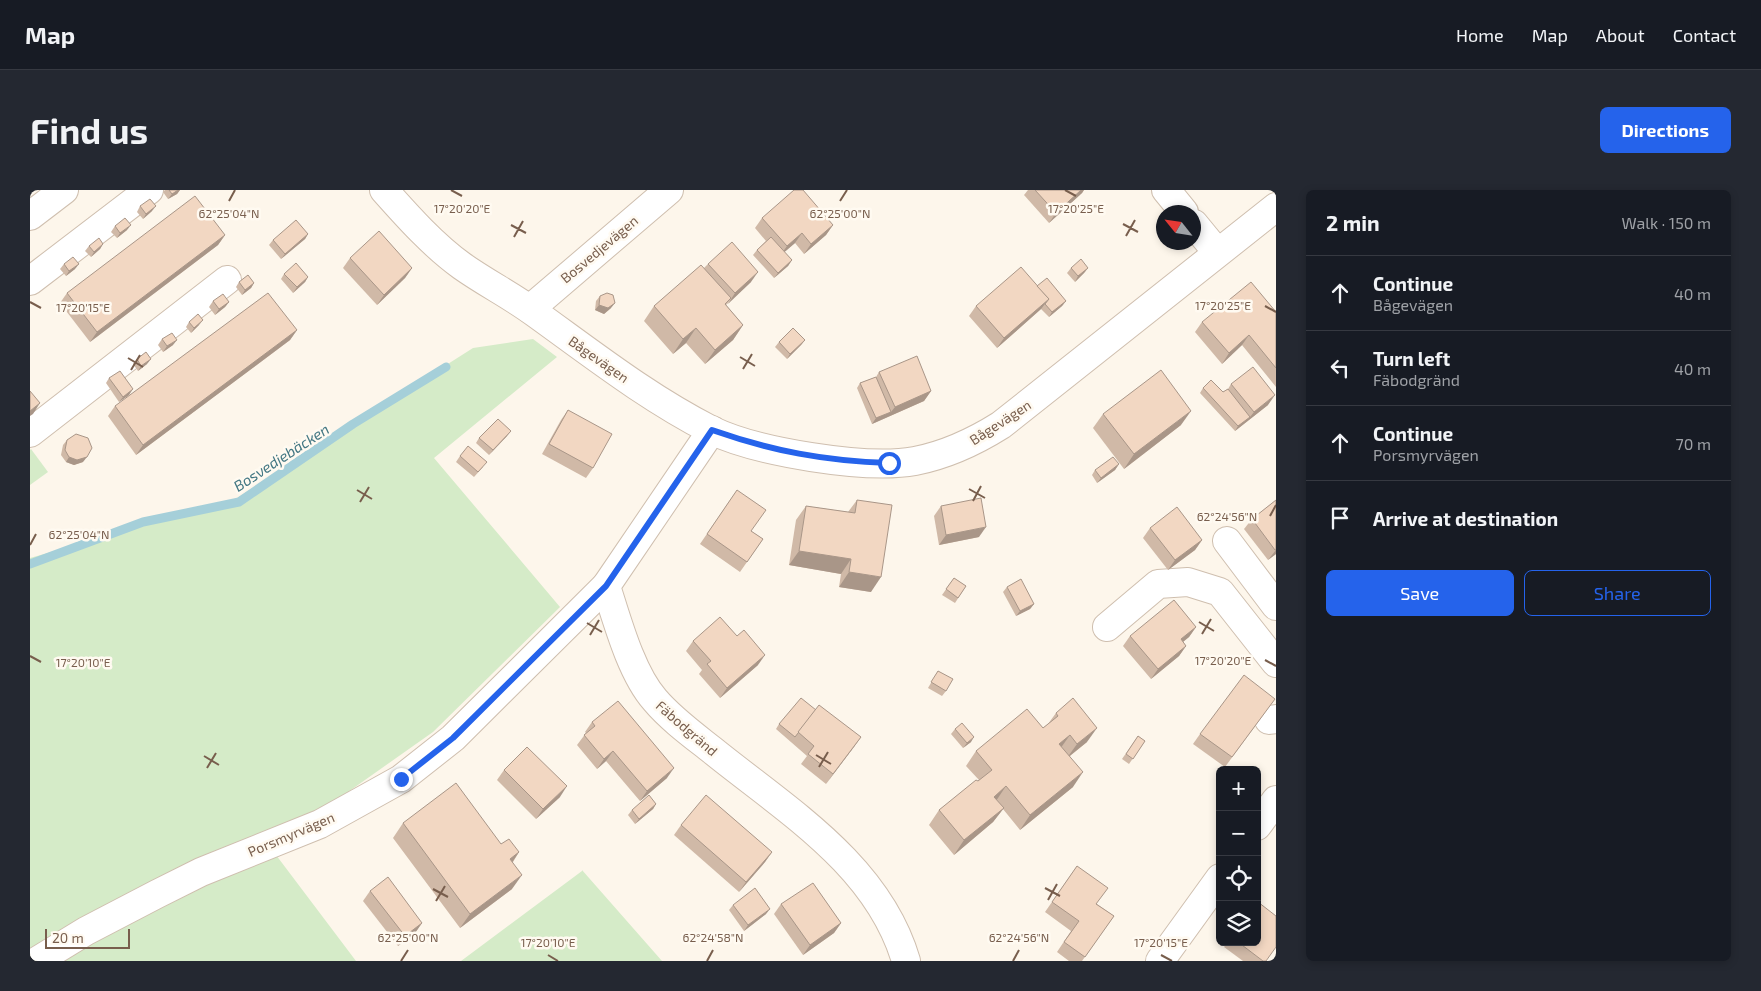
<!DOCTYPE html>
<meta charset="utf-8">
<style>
body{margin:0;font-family:"Exo 2",sans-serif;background:#242831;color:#f1f3f6}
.controls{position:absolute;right:15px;bottom:15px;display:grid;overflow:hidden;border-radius:8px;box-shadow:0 2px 8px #0003}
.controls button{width:45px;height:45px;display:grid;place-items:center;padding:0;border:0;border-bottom:1px solid #363941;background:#171b24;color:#f1f3f6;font:25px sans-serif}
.compass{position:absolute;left:1126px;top:15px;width:45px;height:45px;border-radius:50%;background:#171b24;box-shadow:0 2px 8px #0003;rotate:300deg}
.scale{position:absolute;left:15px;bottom:12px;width:85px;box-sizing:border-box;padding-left:5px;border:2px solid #785e4d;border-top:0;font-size:14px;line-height:18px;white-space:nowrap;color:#785e4d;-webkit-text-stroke:4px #fffaf1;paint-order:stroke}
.stop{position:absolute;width:15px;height:15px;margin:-11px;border:4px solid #2563eb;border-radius:50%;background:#fff}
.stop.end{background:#2563eb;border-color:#fff;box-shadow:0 1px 5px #0008}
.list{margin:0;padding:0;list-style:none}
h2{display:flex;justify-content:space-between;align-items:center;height:65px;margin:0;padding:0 20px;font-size:21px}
h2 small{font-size:16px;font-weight:400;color:#9ea1a6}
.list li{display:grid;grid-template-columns:32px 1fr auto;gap:15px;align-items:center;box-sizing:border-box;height:75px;padding:0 20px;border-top:1px solid #363941}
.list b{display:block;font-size:19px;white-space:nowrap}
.list p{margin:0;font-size:16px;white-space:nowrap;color:#9ea1a6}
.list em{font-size:16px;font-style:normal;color:#9ea1a6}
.actions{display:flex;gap:10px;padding:15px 20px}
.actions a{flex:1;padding:11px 0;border:1px solid #2563eb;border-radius:8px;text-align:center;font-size:18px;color:#2563eb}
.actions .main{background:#2563eb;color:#fff}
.icon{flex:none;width:28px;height:28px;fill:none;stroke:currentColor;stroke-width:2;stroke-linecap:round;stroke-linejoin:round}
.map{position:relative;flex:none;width:1246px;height:771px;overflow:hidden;border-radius:8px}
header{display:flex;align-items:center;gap:30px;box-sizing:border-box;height:70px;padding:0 25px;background:#171b24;border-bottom:1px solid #363941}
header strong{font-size:24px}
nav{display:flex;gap:28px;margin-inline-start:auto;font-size:18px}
.intro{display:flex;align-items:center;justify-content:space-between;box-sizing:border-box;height:120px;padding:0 30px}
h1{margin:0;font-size:35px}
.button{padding:12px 22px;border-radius:8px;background:#2563eb;color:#fff;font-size:18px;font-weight:700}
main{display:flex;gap:30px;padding:0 30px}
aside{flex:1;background:#171b24;border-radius:8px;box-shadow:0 2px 8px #0003}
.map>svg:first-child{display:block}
.green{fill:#d5ebc8}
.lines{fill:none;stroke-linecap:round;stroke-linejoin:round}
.stream{stroke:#a5cfd9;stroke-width:9}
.minor-casing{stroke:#cfbfaf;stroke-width:30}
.minor{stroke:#fff;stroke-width:28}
.wall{fill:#d0b9a7}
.shaded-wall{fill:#a99688}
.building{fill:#f2d7c2;stroke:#a99688}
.route{stroke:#2563eb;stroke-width:6}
.ticks{fill:none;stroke:#785e4d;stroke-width:2}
.labels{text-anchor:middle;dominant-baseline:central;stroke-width:5;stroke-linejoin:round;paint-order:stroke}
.street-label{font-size:14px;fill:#785e4d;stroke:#fffaf1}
.water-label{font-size:15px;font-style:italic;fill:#437783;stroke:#fffaf1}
.ticks-label{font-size:12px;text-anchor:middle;fill:#785e4d;stroke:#fffaf1;stroke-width:5;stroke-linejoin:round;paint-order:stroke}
</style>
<header>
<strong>Map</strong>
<nav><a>Home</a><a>Map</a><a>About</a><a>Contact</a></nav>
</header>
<div class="intro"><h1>Find us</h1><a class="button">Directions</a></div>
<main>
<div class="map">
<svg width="1246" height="771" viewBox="0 0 1246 771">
<rect width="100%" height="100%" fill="#fdf6eb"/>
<g class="green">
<polygon points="503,149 527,167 404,268 530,417 403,542 240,657 326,771 0,771 0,368 204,310 443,158"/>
<polygon points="1,259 18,282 0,295 0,260"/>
<polygon points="552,680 632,771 431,771 552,681"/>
</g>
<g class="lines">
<polyline class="stream" points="0,374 113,332 209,312 323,234 416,177"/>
<g class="minor-casing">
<g id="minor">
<path d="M354 0C378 27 403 55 432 76 456 93 482 106 505 123 562 164 618 208 681 240 726 262 836 280 885 271 916 265 944 252 971 235L1246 17"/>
<polyline points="1136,0 1154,22"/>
<polyline points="0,26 34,0"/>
<polyline points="1164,34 1187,62"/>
<polyline points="0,91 119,0"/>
<polyline points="500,119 639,0"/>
<path d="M682 240 576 396C587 430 601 483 625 510 641 529 663 545 682 560 756 620 848 675 876 771"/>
<polyline points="0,243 197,90"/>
<polyline points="1197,351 1246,416"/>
<polyline points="1077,437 1128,394 1158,392 1190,402 1246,473"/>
<polyline points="1239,530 1246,529"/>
<polyline points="1227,636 1246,610"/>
<polyline points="7,771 56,741 127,704 171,682 290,634 371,589 423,548 576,396"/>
<polyline points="1130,771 1190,688"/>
</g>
</g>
<use href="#minor" class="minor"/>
</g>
<g class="wall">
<polygon points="135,0 150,0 147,4 138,9 133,2"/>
<polygon points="998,0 1054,0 1052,3 1019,33 994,5"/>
<polygon points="110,16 122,21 113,29 107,22"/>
<polygon points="732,28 803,35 796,45 774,64 765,53 754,62 762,70 758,76 744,88 723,65 727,60 736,51 725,38"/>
<polygon points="85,36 97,40 87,48 81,42"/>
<polygon points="278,44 275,49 251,69 239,55 243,50"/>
<polygon points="195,45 188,55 60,152 30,113 37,103"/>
<polygon points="73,54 70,59 61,67 55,61 59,56"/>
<polygon points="320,68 382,78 375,88 347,115 313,78"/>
<polygon points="34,74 45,79 36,86 30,79"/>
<polygon points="678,74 721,92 696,115 713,135 703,150 675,174 656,153 643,164 614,131 624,116 674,78"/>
<polygon points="1041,78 1058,78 1054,83 1045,92 1037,83"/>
<polygon points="254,84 278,87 275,92 263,103 251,89"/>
<polygon points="209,92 224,93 221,98 212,105 206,97"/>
<polygon points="1007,96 1036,111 1032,116 1019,127 1011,119 967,158 939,126 946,116"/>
<polygon points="570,106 581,118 574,124 565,120 566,111"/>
<polygon points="183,111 199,112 195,117 185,125 179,117"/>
<polygon points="1246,122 1246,197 1212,155 1192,174 1165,142 1172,132"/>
<polygon points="159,132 169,135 161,143 156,137"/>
<polygon points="267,140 260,150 106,265 78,226 85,216"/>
<polygon points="132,149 143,155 133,162 128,155"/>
<polygon points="775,150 771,155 757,169 745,157 749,152"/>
<polygon points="107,169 117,174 108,181 103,174"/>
<polygon points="849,182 901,201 894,211 842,234 827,198 830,193 846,187"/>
<polygon points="79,188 99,205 89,212 76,193"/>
<polygon points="1201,194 1238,215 1205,241 1170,203 1173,198 1193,202 1198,199"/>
<polygon points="538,220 563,278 556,288 512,264 531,230"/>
<polygon points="1073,224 1151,235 1094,279 1063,238"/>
<polygon points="477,246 459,265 446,253 449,248"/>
<polygon points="37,250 53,272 44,275 36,272 31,265 33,255"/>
<polygon points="430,266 453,277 444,287 426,272"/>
<polygon points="1089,274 1085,280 1067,293 1062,285 1065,280"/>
<polygon points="707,300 721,341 733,349 710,382 670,354"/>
<polygon points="827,310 841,402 809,397 811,384 759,375 766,330 776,316 818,322"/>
<polygon points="1246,310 1246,364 1238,370 1214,339 1222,329"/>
<polygon points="911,316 949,347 909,355 904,326"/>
<polygon points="1120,338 1172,350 1165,360 1138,380 1113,348"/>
<polygon points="924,388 936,396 925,413 912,405"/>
<polygon points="977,397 1004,414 1000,419 986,426 973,402"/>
<polygon points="1166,437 1159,447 1153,452 1156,456 1149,466 1121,489 1093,456 1100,446"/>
<polygon points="663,451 728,475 690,508 669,484 672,480 656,461"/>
<polygon points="908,481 916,501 912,506 898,498"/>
<polygon points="1245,509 1195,577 1163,554 1170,544"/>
<polygon points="786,520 831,547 796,594 771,574 777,566 746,539 749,534"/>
<polygon points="1026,523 1057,552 1040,566 1043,597 990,640 973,619 963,632 924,665 899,635 909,620 949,590 936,576 946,561 1013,538 1018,534"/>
<polygon points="562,532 637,588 610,611 576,571 567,579 547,555 556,543 555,542"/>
<polygon points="925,539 941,552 933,558 921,544"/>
<polygon points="1108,546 1115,551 1099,574 1092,569"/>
<polygon points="474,580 530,607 506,629 467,590"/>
<polygon points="626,614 623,619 605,634 598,625 602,620"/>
<polygon points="373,633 471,654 489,662 483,672 482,699 430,738 363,648"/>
<polygon points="651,635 742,662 735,672 709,702 644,645"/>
<polygon points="1047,676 1067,714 1084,726 1052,771 1039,771 1027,762 1041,741 1015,722"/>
<polygon points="340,701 392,733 385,743 368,756 333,711"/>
<polygon points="751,714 811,733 804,743 773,765 744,724"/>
<polygon points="703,715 736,724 714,741 699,720"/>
<polygon points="1198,752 1227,752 1236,771 1213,771 1194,757"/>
</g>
<g class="shaded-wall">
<polygon points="148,0 150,0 147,4 138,9 142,4"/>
<polygon points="1051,0 1054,0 1052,3 1019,33 1026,23"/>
<polygon points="126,16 122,21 113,29 116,24"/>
<polygon points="101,35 97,40 87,48 90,43"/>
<polygon points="803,35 796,45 774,64 781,54"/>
<polygon points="772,43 765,53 750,66 757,56"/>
<polygon points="278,44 275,49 251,69 255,64"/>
<polygon points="195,45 188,55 60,152 67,142"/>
<polygon points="73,54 70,59 61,67 64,62"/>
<polygon points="762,70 758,76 744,88 748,83"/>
<polygon points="49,74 45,79 36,86 39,81"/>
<polygon points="382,78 375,88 347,115 354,105"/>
<polygon points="1058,78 1054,83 1045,92 1048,86"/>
<polygon points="728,82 721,92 698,114 705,103"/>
<polygon points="278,87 275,92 263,103 267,97"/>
<polygon points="224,93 221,98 212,105 215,100"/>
<polygon points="1019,109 1011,119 967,158 974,148"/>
<polygon points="1036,111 1032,116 1019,127 1022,122"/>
<polygon points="199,112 195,117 185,125 189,119"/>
<polygon points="585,113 581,118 574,124 565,120 569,115"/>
<polygon points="173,130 169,135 161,143 164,138"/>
<polygon points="713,135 703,150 675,174 685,160"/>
<polygon points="666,138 656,153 643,164 653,149"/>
<polygon points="267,140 260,150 106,265 113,255"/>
<polygon points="1219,145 1212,155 1192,174 1199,163"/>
<polygon points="147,150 143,155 133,162 137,156"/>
<polygon points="775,150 771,155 757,169 760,164"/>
<polygon points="121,169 117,174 108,181 111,176"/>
<polygon points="103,199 99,205 89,212 93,207"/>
<polygon points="901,201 894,211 842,234 846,228 861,222 865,217"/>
<polygon points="1245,205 1238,215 1205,241 1208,236 1220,227 1224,222"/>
<polygon points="10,213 3,224 0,226 0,221"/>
<polygon points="1161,221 1151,235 1094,279 1104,264"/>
<polygon points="481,241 477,246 459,265 463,260"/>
<polygon points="39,267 57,267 53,272 44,275 36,272"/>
<polygon points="1089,274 1085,280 1067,293 1071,288"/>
<polygon points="956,337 949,347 909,355 916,345"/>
<polygon points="1172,350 1165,360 1138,380 1145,370"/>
<polygon points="1246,360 1246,364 1238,370"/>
<polygon points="769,361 821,369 811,384 759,375"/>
<polygon points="819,382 851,387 841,402 809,397"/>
<polygon points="1004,414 1000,419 986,426 990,421"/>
<polygon points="1166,437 1159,447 1144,459 1151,449"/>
<polygon points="1156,456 1149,466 1121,489 1128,479"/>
<polygon points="735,465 728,475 690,508 697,498"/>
<polygon points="1067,538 1057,552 1037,568 1047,554"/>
<polygon points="1040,545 1030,559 1029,554"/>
<polygon points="831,547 824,557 796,594 803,584"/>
<polygon points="944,547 941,552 933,558 937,553"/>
<polygon points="583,561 576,571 567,579 574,569"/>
<polygon points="644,578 637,588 610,611 617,601"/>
<polygon points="1053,582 1043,597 990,640 1000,625"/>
<polygon points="537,596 530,607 506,629 513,619"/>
<polygon points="976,596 966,611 964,607"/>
<polygon points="626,614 623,619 605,634 609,629"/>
<polygon points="974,618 963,632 924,665 934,650"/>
<polygon points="489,662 479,677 480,669"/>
<polygon points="742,662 735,672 709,702 716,692"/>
<polygon points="492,685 482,699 430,738 440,724"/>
<polygon points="740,719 736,724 714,741 718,735"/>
<polygon points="392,733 385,743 368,756 375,746"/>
<polygon points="811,733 804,743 773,765 780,755"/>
</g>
<g class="building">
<polygon points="139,0 148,0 142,4"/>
<polygon points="764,0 773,0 803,35 781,54 772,43 757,56 732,28"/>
<polygon points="1005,0 1051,0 1026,23"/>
<polygon points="165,6 195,45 67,142 37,103"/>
<polygon points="120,9 126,16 116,24 110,16"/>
<polygon points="95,28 101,35 90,43 85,36"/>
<polygon points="266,30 278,44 255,64 243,50"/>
<polygon points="349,41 382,78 354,105 320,68"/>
<polygon points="741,47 762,70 748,83 727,60"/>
<polygon points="69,48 73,54 64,62 59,56"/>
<polygon points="702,52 728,82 705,103 678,74"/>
<polygon points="43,67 49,74 39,81 34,74"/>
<polygon points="1051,69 1058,78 1048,86 1041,78"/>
<polygon points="266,73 278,87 267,97 254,84"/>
<polygon points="671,75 701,108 695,114 713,135 685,160 666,138 653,149 624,116"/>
<polygon points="991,77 1019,109 974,148 946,116"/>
<polygon points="218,85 224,93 215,100 209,92"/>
<polygon points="1017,88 1036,111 1022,122 1015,114 1019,109 1007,96"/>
<polygon points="1221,92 1246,122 1246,178 1219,145 1199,163 1172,132"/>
<polygon points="238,103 267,140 113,255 85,216"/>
<polygon points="577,103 583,105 585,113 578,118 569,115 570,106"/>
<polygon points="193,104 199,112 189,119 183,111"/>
<polygon points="168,124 173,130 164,138 159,132"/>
<polygon points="763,138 775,150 760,164 749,152"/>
<polygon points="142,143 147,150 137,156 132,149"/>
<polygon points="116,162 121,169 111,176 107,169"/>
<polygon points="887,166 901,201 865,217 849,182"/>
<polygon points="1223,177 1245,205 1224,222 1201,194"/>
<polygon points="1131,180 1161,221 1104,264 1073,224"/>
<polygon points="90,181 103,199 93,207 79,188"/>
<polygon points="846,187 861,222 846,228 830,193"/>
<polygon points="1181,190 1193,202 1198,199 1220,227 1208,236 1173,198"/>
<polygon points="0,201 10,213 0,221"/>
<polygon points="538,220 582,244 563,278 519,254"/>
<polygon points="468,229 481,241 463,260 449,248"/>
<polygon points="46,244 58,248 62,258 57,267 47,270 39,267 35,260 37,250"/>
<polygon points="438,256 457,272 448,282 430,266"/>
<polygon points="1083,267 1089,274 1071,288 1065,280"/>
<polygon points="707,300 736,320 721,341 733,349 717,372 677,344"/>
<polygon points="951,308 956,337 916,345 911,316"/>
<polygon points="827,310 862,315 851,387 819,382 821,369 769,361 776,316 825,323"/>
<polygon points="1246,310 1246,360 1245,360 1222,329"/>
<polygon points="1147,317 1172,350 1145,370 1120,338"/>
<polygon points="924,388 936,396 928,408 916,399"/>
<polygon points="991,389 1004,414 990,421 977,397"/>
<polygon points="1144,410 1166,437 1151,449 1156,456 1128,479 1100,446"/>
<polygon points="690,427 707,446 714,440 735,465 697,498 677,474 681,471 663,451"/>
<polygon points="908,481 923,489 916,501 901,492"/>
<polygon points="1214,485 1245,509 1202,567 1170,544"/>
<polygon points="771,508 786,520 765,547 749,534"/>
<polygon points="1043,508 1067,538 1047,554 1040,545 1029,554 1053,582 1000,625 976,596 964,607 974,618 934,650 909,620 946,590 948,591 962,580 946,561 997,519 1013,538 1028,526 1026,523"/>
<polygon points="588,511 644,578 617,601 583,561 574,569 554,545 565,536 562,532"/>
<polygon points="789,515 831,547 803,584 778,564 784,556 768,542"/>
<polygon points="932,533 944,547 937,553 925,539"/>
<polygon points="1108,546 1115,551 1103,569 1096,564"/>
<polygon points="497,557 537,596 513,619 474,580"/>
<polygon points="426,593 471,654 479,649 489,662 480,669 492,685 440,724 373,633"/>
<polygon points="619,605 626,614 609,629 602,620"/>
<polygon points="676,605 742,662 716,692 651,635"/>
<polygon points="1047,676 1078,698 1066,714 1084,726 1055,767 1034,752 1049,731 1022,712"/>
<polygon points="358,687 392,733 375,746 340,701"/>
<polygon points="783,693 811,733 780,755 751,714"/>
<polygon points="725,698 740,719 718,735 703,715"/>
<polygon points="1228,712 1246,726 1246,757 1236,771 1233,771 1208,752 1227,752"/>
</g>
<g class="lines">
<path class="route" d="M371 589 423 548 576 396 682 240C742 261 795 271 859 273"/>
</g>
<path class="ticks" d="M421 0 432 6M1035 0 1046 6M199 11 205 0M810 11 817 0M1093 34 1108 42M481 35 496 43M1096 46 1105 30M484 47 493 31M0 112 11 118M1235 116 1246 122M710 167 725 176M98 168 113 177M713 179 722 164M101 180 110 165M939 299 955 308M327 300 342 309M943 311 951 296M330 312 339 297M1240 326 1246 315M0 355 6 344M1169 432 1184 441M557 433 572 442M1172 444 1181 429M560 445 569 430M0 466 11 472M1235 470 1246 476M786 565 801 574M174 566 189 575M789 577 798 562M177 578 186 563M1015 698 1030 706M403 699 418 707M1018 710 1027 694M406 711 415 696M518 765 528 771M1131 765 1142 771M371 771 378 760M677 771 683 760M983 771 989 760"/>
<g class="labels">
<g class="street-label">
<text transform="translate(569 59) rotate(-40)">Bosvedjevägen</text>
<text transform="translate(569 169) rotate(35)">Bågevägen</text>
<text transform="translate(970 232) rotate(-33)">Bågevägen</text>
<text transform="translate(657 538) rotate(41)">Fäbodgränd</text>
<text transform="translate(261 644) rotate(-23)">Porsmyrvägen</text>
</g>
<g class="water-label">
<text transform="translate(251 267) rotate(-33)">Bosvedjebäcken</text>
</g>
</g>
<g class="ticks-label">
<text x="432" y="23">17°20'20"E</text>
<text x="1046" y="23">17°20'25"E</text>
<text x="810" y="28">62°25'00"N</text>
<text x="199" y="28">62°25'04"N</text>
<text x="1193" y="120">17°20'25"E</text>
<text x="53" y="122">17°20'15"E</text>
<text x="1197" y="331">62°24'56"N</text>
<text x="49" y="349">62°25'04"N</text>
<text x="1193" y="475">17°20'20"E</text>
<text x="53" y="477">17°20'10"E</text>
<text x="378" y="752">62°25'00"N</text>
<text x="683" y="752">62°24'58"N</text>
<text x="989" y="752">62°24'56"N</text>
<text x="518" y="757">17°20'10"E</text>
<text x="1131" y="757">17°20'15"E</text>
</g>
</svg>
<div class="controls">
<button>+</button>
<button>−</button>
<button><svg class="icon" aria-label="locate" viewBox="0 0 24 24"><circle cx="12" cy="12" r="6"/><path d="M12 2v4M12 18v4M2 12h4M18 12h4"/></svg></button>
<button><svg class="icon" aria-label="layers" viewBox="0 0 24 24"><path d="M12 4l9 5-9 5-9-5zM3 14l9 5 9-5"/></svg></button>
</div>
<svg class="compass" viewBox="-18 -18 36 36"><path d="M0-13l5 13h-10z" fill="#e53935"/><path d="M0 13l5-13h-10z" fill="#9ea1a6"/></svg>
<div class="scale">20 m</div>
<div class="stop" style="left:859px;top:273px"></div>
<div class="stop end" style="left:371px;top:589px"></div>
</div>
<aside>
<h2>2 min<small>Walk · 150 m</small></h2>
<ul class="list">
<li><svg class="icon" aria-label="ahead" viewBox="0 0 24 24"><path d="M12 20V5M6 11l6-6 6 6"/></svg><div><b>Continue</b><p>Bågevägen</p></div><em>40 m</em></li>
<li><svg class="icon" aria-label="left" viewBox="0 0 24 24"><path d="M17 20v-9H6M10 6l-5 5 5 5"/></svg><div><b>Turn left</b><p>Fäbodgränd</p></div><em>40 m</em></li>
<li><svg class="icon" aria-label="ahead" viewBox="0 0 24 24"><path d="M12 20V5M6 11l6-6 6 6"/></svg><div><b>Continue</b><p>Porsmyrvägen</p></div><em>70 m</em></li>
<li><svg class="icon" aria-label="arrive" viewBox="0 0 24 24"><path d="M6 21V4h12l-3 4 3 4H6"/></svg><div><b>Arrive at destination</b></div></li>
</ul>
<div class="actions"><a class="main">Save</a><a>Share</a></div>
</aside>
</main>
